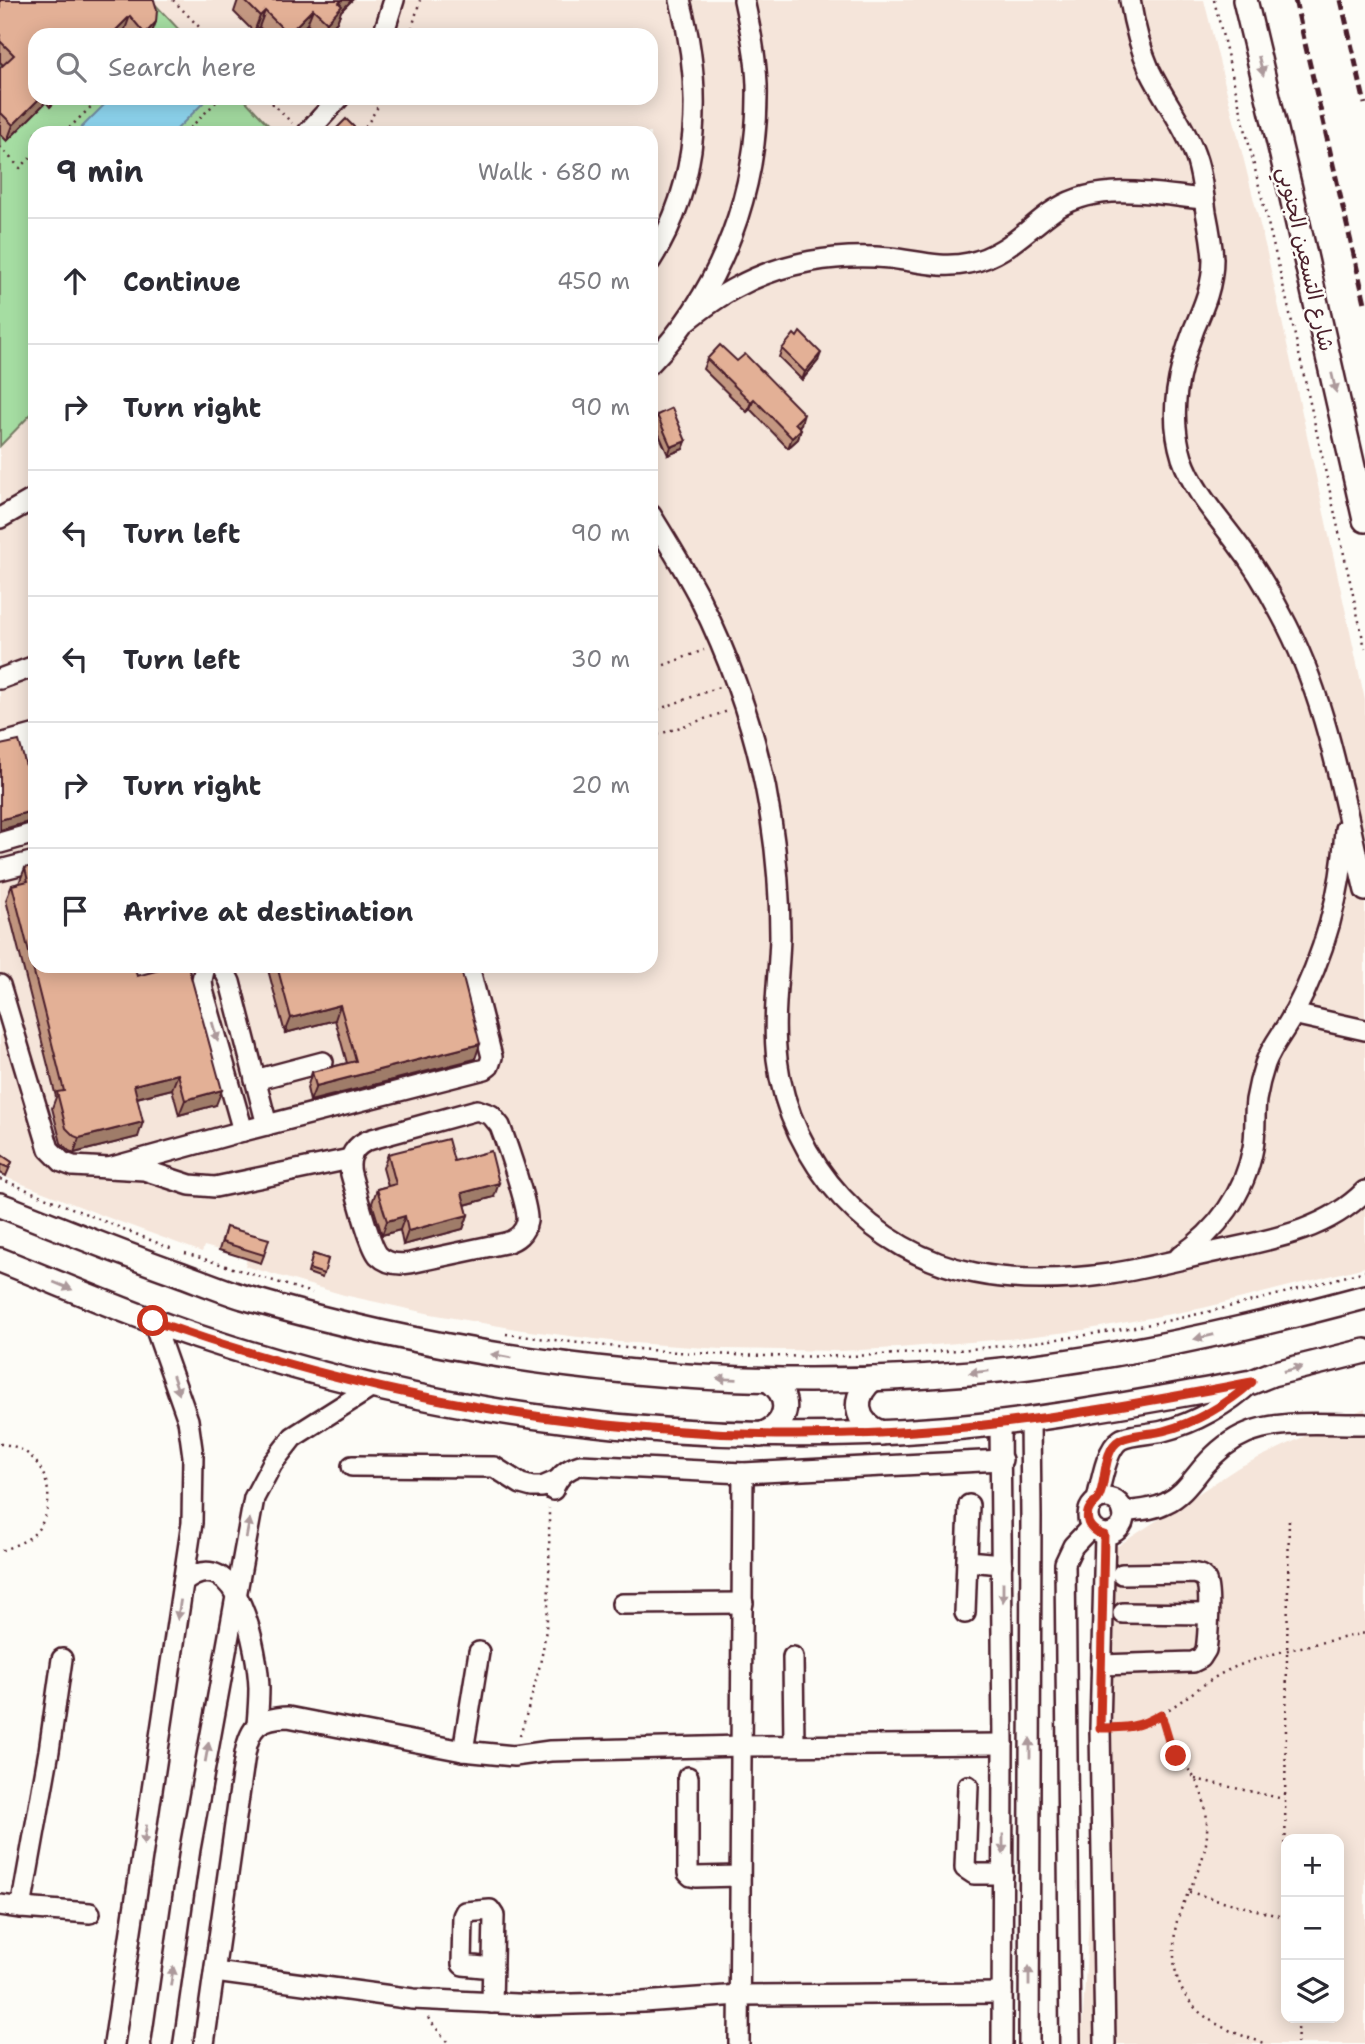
<!DOCTYPE html>
<meta charset="utf-8">
<style>
body{margin:0;font-family:"Shantell Sans","Playpen Sans Arabic",sans-serif;background:#f7f7f7;color:#2b2b33}
.controls{position:absolute;right:21px;bottom:21px;display:grid;overflow:hidden;border-radius:14px;box-shadow:0 4px 18px #0003}
.controls button{width:63px;height:63px;display:grid;place-items:center;padding:0;border:0;border-bottom:2px solid #e1e1e2;background:#fff;color:#2b2b33;font:35px sans-serif}
.stop{position:absolute;width:21px;height:21px;margin:-16px;border:5px solid #c8321e;border-radius:50%;background:#fff}
.stop.end{background:#c8321e;border-color:#fff;box-shadow:0 2px 7px #0008}
.list{margin:0;padding:0;list-style:none}
h2{display:flex;justify-content:space-between;align-items:center;height:91px;margin:0;padding:0 28px;font-size:30px}
h2 small{font-size:23px;font-weight:400;color:#7c7c81}
.list li{display:grid;grid-template-columns:46px 1fr auto;gap:21px;align-items:center;box-sizing:border-box;height:126px;padding:0 28px;border-top:2px solid #e1e1e2}
.list b{display:block;font-size:26px;white-space:nowrap}
.list em{font-size:23px;font-style:normal;color:#7c7c81}
.icon{flex:none;width:38px;height:38px;fill:none;stroke:currentColor;stroke-width:2;stroke-linecap:round;stroke-linejoin:round}
.map{position:relative;flex:none;width:1365px;height:2044px;overflow:hidden}
.search{position:absolute;background:#fff;box-shadow:0 4px 18px #0003;left:28px;top:28px;width:630px;height:77px;display:flex;align-items:center;gap:18px;box-sizing:border-box;padding:0 24px;border-radius:21px;color:#7c7c81;font-size:26px}
.panel{position:absolute;background:#fff;box-shadow:0 4px 18px #0003;left:28px;top:126px;width:630px;height:847px;border-radius:21px}
.map>svg:first-child{display:block}
.built{fill:#f5e5da;fill-rule:evenodd}
.green{fill:#a5dda2;stroke:#787e66;stroke-width:2}
.water{fill:#8fd7f1;stroke:#738da2;stroke-width:2}
.lines{fill:none;stroke-linecap:round;stroke-linejoin:round}
.minor-casing{stroke:#4a1f2b;stroke-width:24}
.major-casing{stroke:#4a1f2b;stroke-width:28}
.path{stroke:#4a1f2b;stroke-width:2.5;stroke-dasharray:2 5;stroke-linecap:butt}
.minor{stroke:#fdfcf7;stroke-width:19}
.major{stroke:#fdfcf7;stroke-width:23}
.rail{stroke:#4a1f2b;stroke-width:5;stroke-dasharray:10 5;stroke-linecap:butt}
.wall{fill:#c39781;stroke:#4a1f2b;stroke-width:2}
.shaded-wall{fill:#9f7b69;stroke:#4a1f2b;stroke-width:2}
.building{fill:#e3b096;stroke:#4a1f2b;stroke-width:2}
.oneway{fill:#ac999b}
.route{stroke:#c8321e;stroke-width:9}
.labels{text-anchor:middle;dominant-baseline:central;stroke-width:5;stroke-linejoin:round;paint-order:stroke}
.street-label{font-size:21px;fill:#4a1f2b;stroke:#fdfcf7}
</style>
<div class="map">
<svg width="1365" height="2044" viewBox="0 0 1365 2044">
<rect width="100%" height="100%" fill="#fdfcf7"/>
<filter id="ink" filterUnits="userSpaceOnUse"><feTurbulence type="fractalNoise" baseFrequency=".0143" numOctaves="2"/><feDisplacementMap in="SourceGraphic" scale="14" xChannelSelector="R" yChannelSelector="G"/><feConvolveMatrix kernelMatrix="1 2 1 2 8 2 1 2 1" color-interpolation-filters="sRGB"/></filter>
<g filter="url(#ink)">
<g class="built">
<path d="M0 0H1204L1267 253 1365 700V1267L1203 1308 1084 1330 1018 1338 898 1348 840 1351 722 1349 619 1342 522 1330 431 1314 344 1295 245 1266 247 1258 204 1246 202 1252 104 1216 0 1175V1154L2 1150 0 1145ZM35 35H651V98H35ZM35 133H651V966H35Z"/>
<path d="M1365 1408V2044H1081L1113 1549 1239 1467ZM1286 1839H1339V2018H1286Z"/>
</g>
<polygon class="green" points="0,0 151,0 184,35 35,35 35,98 243,98 276,133 35,133 35,410 0,446"/>
<polygon class="water" points="111,98 201,98 205,101 173,133 76,133"/>
<g class="lines">
<g class="minor-casing">
<g id="minor">
<path d="M1130 0C1134 25 1140 48 1150 71 1163 98 1182 122 1193 150 1201 169 1203 191 1206 212 1209 227 1212 243 1213 259 1213 285 1204 306 1194 329 1178 371 1168 413 1182 458 1193 490 1216 515 1236 542 1253 564 1268 589 1281 614 1328 700 1342 796 1365 891"/>
<polyline points="383,35 394,0"/>
<polyline points="308,132 339,98"/>
<path d="M651 260C701 182 703 87 680 0"/>
<path d="M687 321C702 309 718 297 735 288 782 262 837 253 890 258 917 261 941 269 969 263 1003 256 1023 233 1050 213 1095 180 1152 194 1204 199"/>
<path d="M651 363C723 288 759 188 757 85 756 56 750 28 744 0"/>
<path d="M651 515C668 543 685 570 700 599 734 668 760 744 771 820 777 858 780 898 780 936 779 977 772 1018 777 1059 789 1162 872 1254 975 1273 1019 1282 1066 1280 1110 1274 1142 1269 1174 1261 1205 1254 1261 1241 1323 1234 1365 1191"/>
<polyline points="0,518 35,498"/>
<polyline points="0,679 35,666"/>
<polyline points="23,738 35,784"/>
<polyline points="0,744 33,735"/>
<polyline points="0,843 35,833"/>
<polyline points="0,870 35,861"/>
<polyline points="205,966 202,980 203,990 243,1131"/>
<polyline points="222,966 230,982 267,1125"/>
<polyline points="0,985 49,1149 62,1162 73,1166 144,1170 190,1185 215,1187 350,1159"/>
<polyline points="1293,1014 1365,1030"/>
<polyline points="255,1080 323,1062"/>
<path d="M477 1110 491 1115 500 1126C506 1142 529 1208 527 1221 525 1233 516 1240 505 1243L410 1263C399 1265 387 1264 378 1255 369 1244 356 1191 351 1174 347 1157 355 1144 372 1139Z"/>
<polyline points="109,1168 243,1131 485,1069 489,1066 492,1057 469,966"/>
<path d="M1180 1256C1217 1231 1245 1193 1253 1148 1256 1133 1254 1116 1256 1100 1258 1088 1261 1076 1265 1064 1272 1045 1285 1031 1294 1013 1324 957 1342 892 1345 829"/>
<polyline points="1000,1424 1003,1744 1002,2044"/>
<polyline points="352,1466 494,1467 521,1484 532,1487 542,1487 556,1481"/>
<path d="M553 1490C558 1476 567 1469 580 1465L743 1473 1002 1460"/>
<circle cx="1106" cy="1516" r="18"/>
<path d="M1097 1500C1101 1484 1106 1449 1120 1440 1129 1434 1152 1434 1163 1431 1195 1423 1228 1404 1252 1382"/>
<path d="M1123 1512C1138 1510 1153 1510 1166 1503 1183 1495 1192 1480 1204 1466 1216 1452 1230 1440 1247 1433 1280 1419 1329 1425 1365 1424"/>
<polyline points="1105,1535 1100,1728 1105,2044"/>
<polyline points="967,1561 1002,1564"/>
<path d="M183 1583C238 1537 258 1654 259 1688 259 1700 258 1713 257 1725"/>
<polyline points="622,1604 743,1603"/>
<polyline points="965,1613 969,1505"/>
<polyline points="1123,1613 1208,1614"/>
<polyline points="793,1657 794,1745"/>
<path d="M1101 1665 1193 1662 1201 1658 1206 1650C1208 1638 1211 1591 1206 1581 1203 1575 1198 1574 1192 1573L1122 1574"/>
<polyline points="463,1751 479,1652"/>
<polyline points="688,1777 688,1873 691,1876 696,1877 740,1876"/>
<polyline points="968,1786 965,1868 974,1874 1003,1874"/>
<polyline points="0,1905 21,1908 90,1913"/>
<polyline points="21,1908 49,1751 62,1659"/>
<polyline points="215,1972 413,1999 538,2005 643,2002 739,1995 1002,1993"/>
<polyline points="492,2003 494,1916 490,1910 465,1912 463,1916 462,1964 463,1965 493,1968"/>
<polyline points="114,2044 192,1523 193,1456 188,1420 153,1321"/>
<polyline points="162,2044 190,1849 254,1498 272,1464 293,1437 372,1387"/>
<path d="M204 2044 245 1754C250 1726 259 1718 288 1717L463 1751 514 1756 550 1751 741 1746 1003 1744"/>
<polyline points="739,2044 743,1473"/>
<polyline points="1029,2044 1031,1517 1030,1420"/>
<polyline points="1070,2044 1065,1563 1073,1546 1091,1527"/>
</g>
</g>
<g class="major-casing">
<g id="major">
<polyline points="1245,0 1291,193 1365,520"/>
<path d="M0 1205C59 1228 117 1252 177 1273 199 1281 221 1290 243 1297 497 1371 765 1399 1028 1367 1142 1353 1254 1327 1365 1297"/>
<path d="M0 1260C66 1286 131 1315 198 1337 437 1417 690 1449 941 1429 1045 1421 1149 1400 1252 1382L1272 1374 1365 1351"/>
<path d="M873 1379C851 1396 854 1423 881 1433"/>
<path d="M760 1435C789 1426 793 1397 769 1380"/>
</g>
</g>
<g class="path">
<polyline points="173,0 207,35"/>
<polyline points="1214,0 1291,318 1365,648"/>
<polyline points="410,35 420,0"/>
<polyline points="267,98 292,123"/>
<polyline points="55,133 57,133"/>
<polyline points="64,133 100,98"/>
<polyline points="185,133 218,100 216,98"/>
<polyline points="362,133 383,98"/>
<polyline points="0,147 20,168 35,153"/>
<polyline points="651,670 704,650"/>
<polyline points="651,712 719,687"/>
<polyline points="651,737 728,711"/>
<polyline points="0,1179 175,1250"/>
<polyline points="185,1253 312,1293"/>
<path d="M506 1334C569 1342 633 1350 696 1353 838 1362 983 1353 1123 1329 1205 1315 1285 1293 1365 1271"/>
<path d="M0 1444C44 1445 64 1503 34 1534 25 1542 11 1547 0 1551"/>
<path d="M1161 1714C1164 1726 1167 1739 1173 1750 1177 1758 1184 1763 1189 1770 1201 1786 1207 1806 1207 1825 1209 1861 1187 1888 1177 1921 1174 1932 1174 1946 1174 1958 1177 2013 1222 2030 1268 2044"/>
<path d="M1117 1728C1161 1728 1195 1683 1235 1667 1276 1650 1322 1643 1365 1633"/>
<path d="M520 1736C529 1705 539 1675 544 1643 551 1599 549 1553 549 1508"/>
<polyline points="1195,1779 1284,1799"/>
<polyline points="1286,1879 1285,1799 1289,1516"/>
<polyline points="1189,1892 1286,1918"/>
<polyline points="428,2018 449,2044"/>
<polyline points="1297,2044 1299,2018"/>
</g>
<use href="#minor" class="minor"/>
<use href="#major" class="major"/>
<g class="rail">
<polyline points="1295,0 1365,303"/>
<polyline points="1341,0 1365,104"/>
</g>
</g>
<g class="wall">
<polygon points="0,0 154,0 151,35 127,35 124,32 121,35 35,35 35,98 58,98 50,107 46,102 7,141 0,134 0,68 3,65 0,62"/>
<polygon points="238,0 352,0 341,11 337,22 324,35 318,35 307,24 296,35 268,35 259,27 254,32 234,12"/>
<polygon points="782,349 818,361 802,380 779,357"/>
<polygon points="707,359 801,424 799,426 801,429 798,439 788,448 750,409 747,412 703,369"/>
<polygon points="657,415 686,441 683,449 668,455 654,423"/>
<polygon points="30,780 35,783 35,822 32,821"/>
<polygon points="25,868 137,976 216,1105 179,1115 172,1089 137,1098 138,1137 74,1153 69,1151 61,1143 52,1108 56,1097 6,900 12,885 19,883"/>
<polygon points="267,966 460,966 475,1059 310,1101 307,1088 312,1072 347,1063 335,1020 285,1033"/>
<polygon points="0,1154 12,1162 6,1176 0,1173"/>
<polygon points="388,1154 454,1161 494,1197 465,1205 468,1215 463,1229 403,1245 400,1230 382,1235 372,1203 377,1189 388,1186 383,1168"/>
<polygon points="226,1227 264,1255 261,1263 219,1250"/>
<polygon points="313,1254 328,1259 322,1278 308,1273"/>
</g>
<g class="shaded-wall">
<polygon points="342,0 352,0 341,11 337,22 324,35 322,35 327,22"/>
<polygon points="313,9 307,24 296,35 287,35"/>
<polygon points="265,11 259,27 254,32 260,16"/>
<polygon points="130,16 124,32 121,35 111,35"/>
<polygon points="156,22 151,35 145,35 145,34"/>
<polygon points="40,98 47,98 46,102 7,141 13,125"/>
<polygon points="53,98 58,98 50,107"/>
<polygon points="821,353 818,361 802,380 805,372"/>
<polygon points="754,399 750,409 747,412 751,402"/>
<polygon points="804,414 801,424 792,433 795,423"/>
<polygon points="801,429 798,439 788,448 792,438"/>
<polygon points="686,441 683,449 668,455 671,447"/>
<polygon points="35,810 32,821 0,830 0,820"/>
<polygon points="340,1005 335,1020 285,1033 291,1018"/>
<polygon points="480,1044 475,1059 310,1101 316,1086"/>
<polygon points="178,1074 172,1089 128,1100 134,1085"/>
<polygon points="222,1090 216,1105 179,1115 185,1100"/>
<polygon points="143,1122 138,1137 74,1153 79,1138"/>
<polygon points="499,1183 494,1197 457,1207 462,1193"/>
<polygon points="468,1215 463,1229 403,1245 408,1231"/>
<polygon points="405,1216 400,1230 382,1235 387,1221"/>
</g>
<g class="building">
<polygon points="0,0 154,0 157,10 156,22 145,34 130,16 111,35 35,35 35,98 40,98 13,125 0,112 0,68 14,55 0,41"/>
<polygon points="244,0 342,0 339,3 342,6 327,22 313,9 288,34 265,11 260,16"/>
<polygon points="346,119 360,133 337,133 337,128"/>
<polygon points="800,332 821,353 805,372 782,349 794,334 797,337"/>
<polygon points="720,345 737,361 745,354 804,414 795,423 801,429 792,438 754,399 751,402 707,359"/>
<polygon points="672,408 686,441 671,447 657,415"/>
<polygon points="19,741 30,780 35,783 35,810 0,820 0,745"/>
<polygon points="35,865 35,966 134,966 137,976 174,966 188,966 222,1090 185,1100 178,1074 134,1085 143,1122 79,1138 74,1136 66,1128 57,1092 64,1091 12,885 28,881 25,868"/>
<polygon points="277,966 460,966 480,1044 316,1086 312,1072 356,1061 340,1005 291,1018"/>
<polygon points="448,1139 454,1161 491,1151 499,1183 462,1193 468,1215 408,1231 405,1216 387,1221 377,1189 396,1184 388,1154"/>
<polygon points="0,1154 12,1162 9,1168 0,1164"/>
<polygon points="226,1227 269,1239 264,1255 222,1242"/>
<polygon points="313,1254 328,1259 324,1274 309,1269"/>
</g>
<defs><path id="oneway-solid" d="M-6-.8H1V-3.2L6.5 0L1 3.2V.8H-6Z" transform="scale(1.75)"/></defs>
<g class="oneway">
<use href="#oneway-solid" transform="translate(1261 66) rotate(76)"/>
<use href="#oneway-solid" transform="translate(1334 383) rotate(77)"/>
<use href="#oneway-solid" transform="translate(215 1032) rotate(74)"/>
<use href="#oneway-solid" transform="translate(63 1286) rotate(22)"/>
<use href="#oneway-solid" transform="translate(1204 1337) rotate(167)"/>
<use href="#oneway-solid" transform="translate(501 1356) rotate(-170)"/>
<use href="#oneway-solid" transform="translate(1293 1369) rotate(-15)"/>
<use href="#oneway-solid" transform="translate(979 1372) rotate(174)"/>
<use href="#oneway-solid" transform="translate(727 1379) rotate(-178)"/>
<use href="#oneway-solid" transform="translate(176 1385) rotate(71)"/>
<use href="#oneway-solid" transform="translate(248 1528) rotate(-80)"/>
<use href="#oneway-solid" transform="translate(1003 1592) rotate(90)"/>
<use href="#oneway-solid" transform="translate(179 1610) rotate(99)"/>
<use href="#oneway-solid" transform="translate(1030 1748) rotate(-90)"/>
<use href="#oneway-solid" transform="translate(207 1752) rotate(-80)"/>
<use href="#oneway-solid" transform="translate(145 1835) rotate(99)"/>
<use href="#oneway-solid" transform="translate(1003 1844) rotate(90)"/>
<use href="#oneway-solid" transform="translate(172 1976) rotate(-82)"/>
<use href="#oneway-solid" transform="translate(1029 1976) rotate(-90)"/>
</g>
</g>
<g class="lines" filter="url(#ink)">
<path class="route" d="M153 1321C406 1411 674 1451 942 1429 1046 1421 1149 1401 1252 1382 1228 1404 1195 1423 1163 1431 1152 1434 1130 1434 1120 1440 1102 1450 1107 1484 1098 1499 1095 1504 1090 1505 1088 1512 1085 1524 1093 1532 1104 1535L1100 1728C1125 1728 1139 1728 1161 1714L1169 1741 1176 1756"/>
</g>
<g class="labels">
<g class="street-label">
<text transform="translate(1306 259) rotate(77)">شارع التسعين الجنوبي</text>
</g>
</g>
</svg>
<div class="controls">
<button>+</button>
<button>−</button>
<button><svg class="icon" aria-label="layers" viewBox="0 0 24 24"><path d="M12 4l9 5-9 5-9-5zM3 14l9 5 9-5"/></svg></button>
</div>
<div class="stop" style="left:153px;top:1321px"></div>
<div class="stop end" style="left:1176px;top:1756px"></div>
<div class="search"><svg class="icon" aria-label="search" viewBox="0 0 24 24"><circle cx="10" cy="10" r="6"/><path d="M15 15l6 6"/></svg>Search here</div>
<section class="panel">
<h2>9 min<small>Walk · 680 m</small></h2>
<ul class="list">
<li><svg class="icon" aria-label="ahead" viewBox="0 0 24 24"><path d="M12 20V5M6 11l6-6 6 6"/></svg><div><b>Continue</b></div><em>450 m</em></li>
<li><svg class="icon" aria-label="right" viewBox="0 0 24 24"><path d="M7 20v-9h11M14 6l5 5-5 5"/></svg><div><b>Turn right</b></div><em>90 m</em></li>
<li><svg class="icon" aria-label="left" viewBox="0 0 24 24"><path d="M17 20v-9H6M10 6l-5 5 5 5"/></svg><div><b>Turn left</b></div><em>90 m</em></li>
<li><svg class="icon" aria-label="left" viewBox="0 0 24 24"><path d="M17 20v-9H6M10 6l-5 5 5 5"/></svg><div><b>Turn left</b></div><em>30 m</em></li>
<li><svg class="icon" aria-label="right" viewBox="0 0 24 24"><path d="M7 20v-9h11M14 6l5 5-5 5"/></svg><div><b>Turn right</b></div><em>20 m</em></li>
<li><svg class="icon" aria-label="arrive" viewBox="0 0 24 24"><path d="M6 21V4h12l-3 4 3 4H6"/></svg><div><b>Arrive at destination</b></div></li>
</ul>
</section>
</div>
